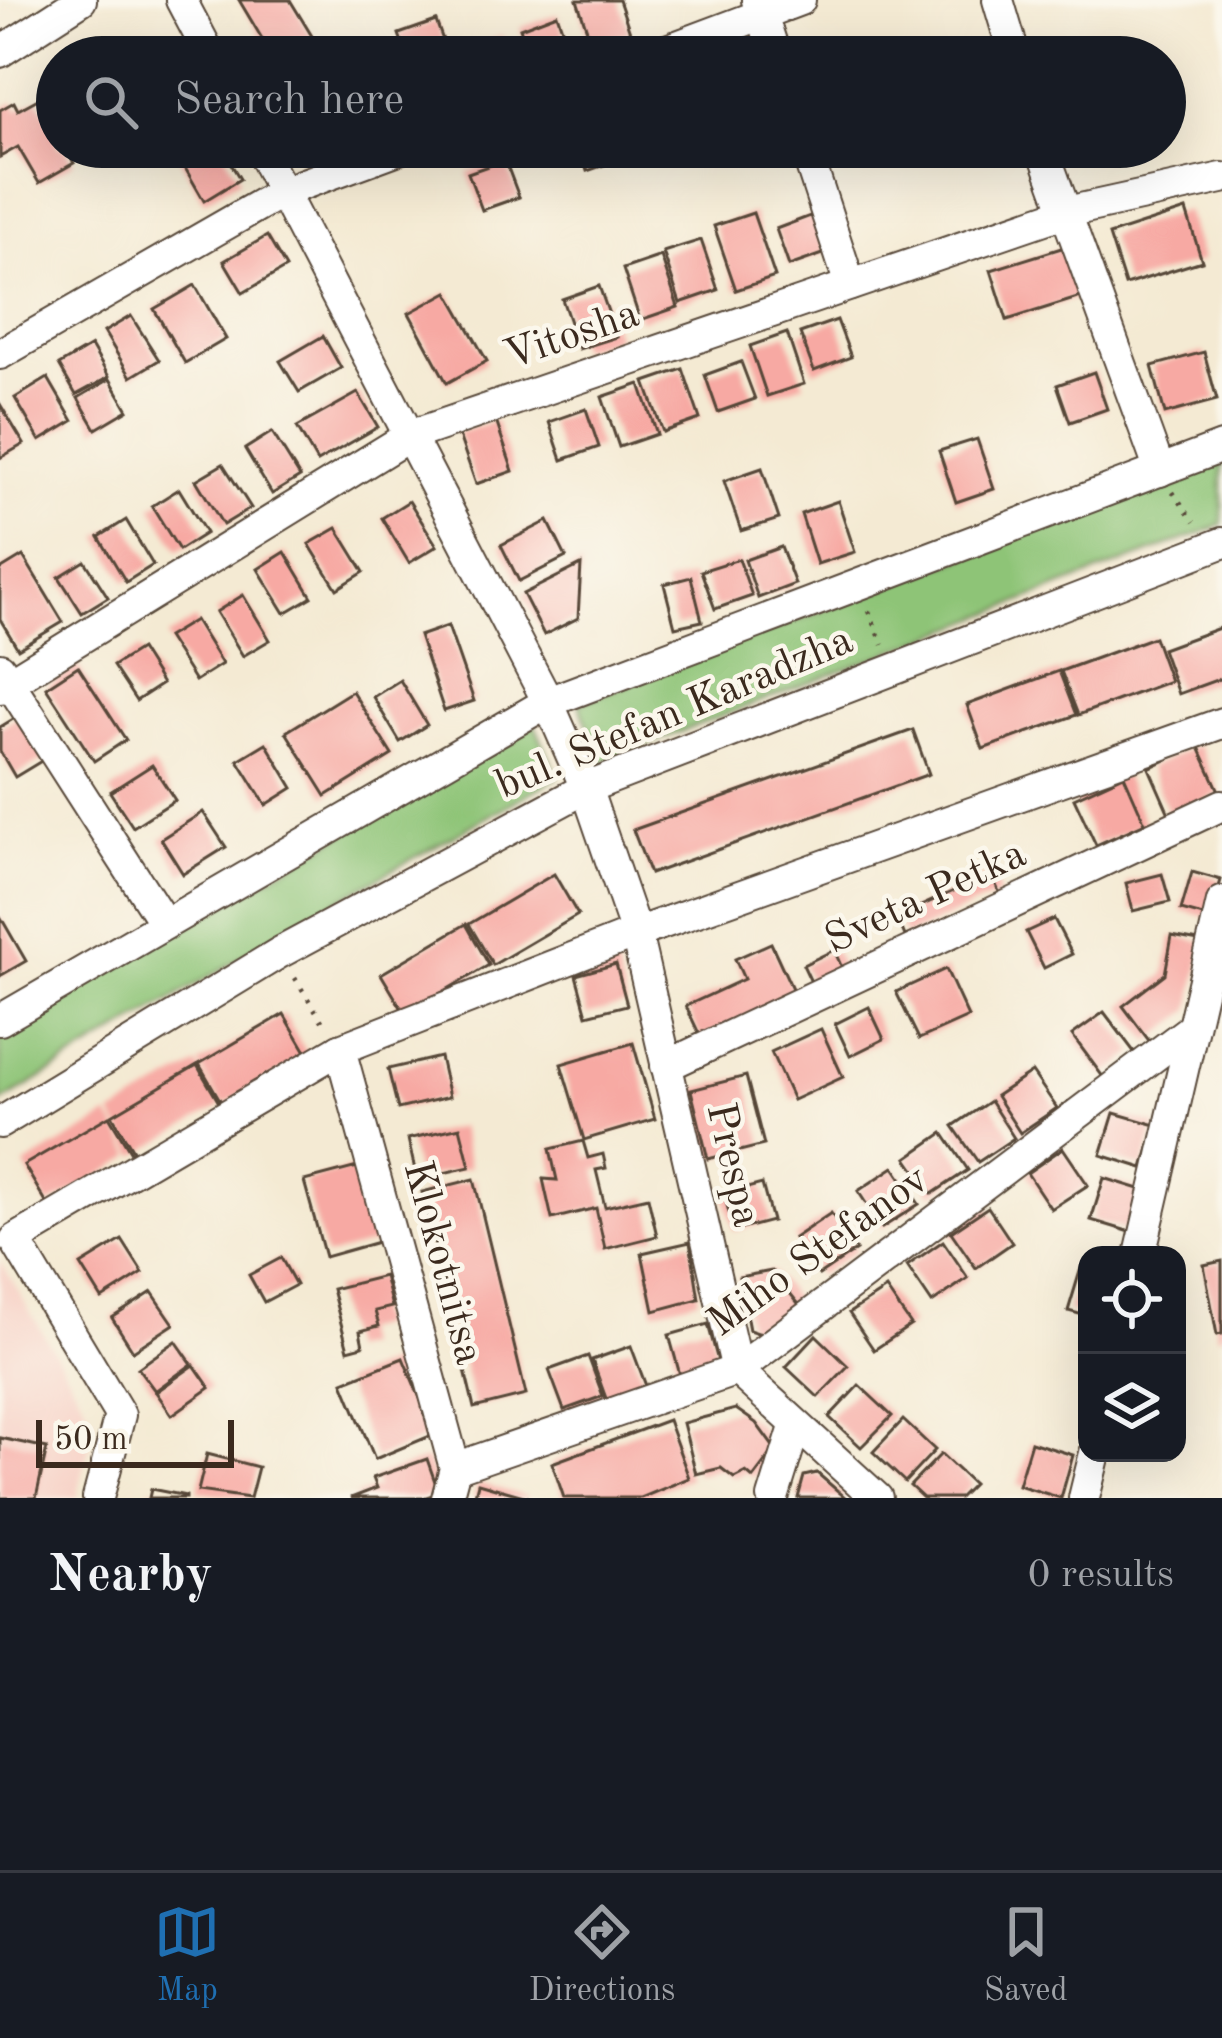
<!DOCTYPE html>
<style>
body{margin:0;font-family:"Old Standard TT",serif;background:#20242c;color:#f1f3f6}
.controls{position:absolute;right:36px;bottom:36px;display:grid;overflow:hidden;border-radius:24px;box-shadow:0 12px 48px #0002}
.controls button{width:108px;height:108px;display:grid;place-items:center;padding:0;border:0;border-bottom:3px solid #363941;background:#171b24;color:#f1f3f6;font:60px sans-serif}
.scale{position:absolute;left:36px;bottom:30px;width:198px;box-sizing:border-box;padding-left:12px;border:6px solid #3b2a1e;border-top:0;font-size:33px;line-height:42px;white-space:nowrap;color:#3b2a1e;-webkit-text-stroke:9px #fbf7ec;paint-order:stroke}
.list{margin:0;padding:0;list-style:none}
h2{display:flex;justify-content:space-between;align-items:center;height:156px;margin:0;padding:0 48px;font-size:51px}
h2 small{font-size:39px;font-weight:400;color:#9ea1a6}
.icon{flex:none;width:66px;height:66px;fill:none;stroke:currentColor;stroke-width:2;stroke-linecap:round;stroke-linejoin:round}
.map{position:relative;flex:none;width:1222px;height:1498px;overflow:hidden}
.search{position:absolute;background:#171b24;box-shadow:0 12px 48px #0002;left:36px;right:36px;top:36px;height:132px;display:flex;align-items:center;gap:30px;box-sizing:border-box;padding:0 42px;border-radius:66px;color:#9ea1a6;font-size:45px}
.sheet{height:372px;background:#171b24}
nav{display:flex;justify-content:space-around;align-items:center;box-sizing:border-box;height:168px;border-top:3px solid #363941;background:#171b24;font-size:33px;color:#9ea1a6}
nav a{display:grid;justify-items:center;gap:6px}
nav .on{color:#1f6fb2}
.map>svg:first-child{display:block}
.built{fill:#f7d1c6}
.green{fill:#8ec477;stroke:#64774a;stroke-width:3}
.building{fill:#f7a9a3}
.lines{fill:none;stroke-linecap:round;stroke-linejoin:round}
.minor-casing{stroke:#574739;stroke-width:34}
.path{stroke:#574739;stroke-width:4.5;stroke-dasharray:3 9;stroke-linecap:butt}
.minor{stroke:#fff;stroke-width:30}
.labels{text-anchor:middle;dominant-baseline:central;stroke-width:9;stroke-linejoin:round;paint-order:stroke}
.street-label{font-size:42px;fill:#3b2a1e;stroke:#fbf7ec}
</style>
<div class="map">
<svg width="1222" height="1498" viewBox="0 0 1222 1498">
<rect width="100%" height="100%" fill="#fbf7ec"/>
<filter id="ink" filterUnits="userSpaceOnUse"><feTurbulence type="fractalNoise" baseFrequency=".00833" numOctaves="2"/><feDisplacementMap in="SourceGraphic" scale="24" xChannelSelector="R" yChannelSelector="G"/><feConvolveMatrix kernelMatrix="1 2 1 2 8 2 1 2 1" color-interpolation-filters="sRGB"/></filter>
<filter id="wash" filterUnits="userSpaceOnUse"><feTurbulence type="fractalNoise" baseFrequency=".004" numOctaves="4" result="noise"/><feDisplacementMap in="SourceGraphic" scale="48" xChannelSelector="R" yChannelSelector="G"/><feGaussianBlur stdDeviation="2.7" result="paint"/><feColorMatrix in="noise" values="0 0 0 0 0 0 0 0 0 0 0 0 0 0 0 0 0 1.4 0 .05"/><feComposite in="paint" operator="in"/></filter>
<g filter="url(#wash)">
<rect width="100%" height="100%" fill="#f4ead3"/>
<polygon class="built" points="0,1260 95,1422 77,1498 0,1498"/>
<g class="green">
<polygon points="1222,459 1222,525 602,762 579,703"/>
<polygon points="534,723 558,777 312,915 0,1103 0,1035"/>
</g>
<g id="blocks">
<g class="building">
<polygon points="239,0 290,0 321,51 310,57 273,57"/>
<polygon points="577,0 619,0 630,32 592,45"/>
<polygon points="557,14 570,52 530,57 520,28"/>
<polygon points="436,21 449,57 407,57 399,34"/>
<polygon points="502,36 509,57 468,57 465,49"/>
<polygon points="38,99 57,133 57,147 65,147 74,163 39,183 18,147 0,157 0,110 14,102 18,110"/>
<polygon points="173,147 221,147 240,179 204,201"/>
<polygon points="329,147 360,147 360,148 332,158"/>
<polygon points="579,147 620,147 624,158 587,171"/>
<polygon points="627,147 663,147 663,148 631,159"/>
<polygon points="505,160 519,197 482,210 468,173"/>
<polygon points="1186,210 1202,261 1125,285 1109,235"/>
<polygon points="753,213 775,277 736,290 714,226"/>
<polygon points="813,215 826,253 789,266 776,229"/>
<polygon points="267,236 286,268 243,293 224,261"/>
<polygon points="701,240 718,290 680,303 663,252"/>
<polygon points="1068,246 1084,296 1007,320 991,270"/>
<polygon points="661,256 678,307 640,320 623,269"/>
<polygon points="195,285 226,339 185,363 154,309"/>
<polygon points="599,286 617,337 579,349 562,299"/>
<polygon points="448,292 487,361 447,383 409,313"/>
<polygon points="131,316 159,360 131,377 104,332"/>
<polygon points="837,320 851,357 814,371 800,333"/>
<polygon points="787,333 804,384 767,396 750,346"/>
<polygon points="323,336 341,368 299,392 280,361"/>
<polygon points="91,346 109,377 76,395 59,365"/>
<polygon points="1204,352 1217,400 1165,414 1152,366"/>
<polygon points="741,362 755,399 718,412 705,375"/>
<polygon points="683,369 700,419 663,432 645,382"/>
<polygon points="1094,372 1107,409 1070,422 1057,385"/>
<polygon points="48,378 73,421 40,441 15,398"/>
<polygon points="110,379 128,410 96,429 78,398"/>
<polygon points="640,384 657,434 619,447 602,397"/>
<polygon points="358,393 378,427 317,462 297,427"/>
<polygon points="0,404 24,444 0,458"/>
<polygon points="586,409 599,447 562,460 549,422"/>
<polygon points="496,421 513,471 476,484 458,433"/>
<polygon points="272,432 300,477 272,494 245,449"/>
<polygon points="977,439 994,489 956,502 939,451"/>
<polygon points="223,464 251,508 223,525 196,480"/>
<polygon points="762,468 779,519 741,531 724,481"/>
<polygon points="179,489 206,533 179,550 152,506"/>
<polygon points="409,501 437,546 409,563 382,518"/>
<polygon points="838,501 855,552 817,564 801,514"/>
<polygon points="126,520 153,565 126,582 99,537"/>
<polygon points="548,521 566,557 519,581 501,545"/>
<polygon points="337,528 364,572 337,589 309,544"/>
<polygon points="781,547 795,584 758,598 745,560"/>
<polygon points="285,552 312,597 285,613 258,569"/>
<polygon points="23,556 63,622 18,649 0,619 0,570"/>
<polygon points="739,559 752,596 715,609 701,571"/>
<polygon points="85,561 108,597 82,613 59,577"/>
<polygon points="581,565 578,618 544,635 523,594"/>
<polygon points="691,577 702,621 675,627 664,584"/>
<polygon points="243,595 270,640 243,656 216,612"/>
<polygon points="195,620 222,664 195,681 167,637"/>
<polygon points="448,626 474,701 444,711 419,636"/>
<polygon points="1222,627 1222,678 1178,694 1162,649"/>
<polygon points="1154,637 1170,681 1078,715 1061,671"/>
<polygon points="140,649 162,684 136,701 113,666"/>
<polygon points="78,666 126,740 94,761 46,687"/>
<polygon points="1059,671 1076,715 983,749 967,705"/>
<polygon points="400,680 427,725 400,742 373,697"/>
<polygon points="352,691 392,755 326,796 286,732"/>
<polygon points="23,713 48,757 15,777 0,751 0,727"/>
<polygon points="913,730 929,774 650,874 633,830"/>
<polygon points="266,743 293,788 266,805 238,760"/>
<polygon points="1198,745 1220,793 1170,816 1149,768"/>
<polygon points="152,765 175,800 133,827 110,792"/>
<polygon points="1124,775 1145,823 1096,845 1074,798"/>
<polygon points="203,812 226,847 183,874 161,839"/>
<polygon points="1192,872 1221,880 1210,918 1181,910"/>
<polygon points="554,874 578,915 493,965 469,924"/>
<polygon points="991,874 1000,894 905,936 897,917"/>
<polygon points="1162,874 1170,902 1133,911 1126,883"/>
<polygon points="0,916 26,961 0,976"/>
<polygon points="1054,919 1072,954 1044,968 1026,932"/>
<polygon points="466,924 489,965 405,1014 381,974"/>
<polygon points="1172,936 1204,942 1191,1010 1150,1042 1123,1006 1165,974"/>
<polygon points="771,943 795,995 701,1038 686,1006 744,979 735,959"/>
<polygon points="834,950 843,970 812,984 803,965"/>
<polygon points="616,964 627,1005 587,1015 576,975"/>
<polygon points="946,969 968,1017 919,1039 896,992"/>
<polygon points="869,1007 884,1039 850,1056 835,1024"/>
<polygon points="1104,1012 1135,1053 1103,1077 1072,1035"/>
<polygon points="284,1014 308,1055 223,1105 199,1064"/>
<polygon points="821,1029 843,1077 793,1100 771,1052"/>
<polygon points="633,1043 655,1119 584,1140 561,1064"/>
<polygon points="440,1057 449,1097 398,1109 388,1069"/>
<polygon points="197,1065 221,1106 136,1156 112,1115"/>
<polygon points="1032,1072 1057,1108 1020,1133 996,1096"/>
<polygon points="746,1076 764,1145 708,1159 691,1090"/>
<polygon points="990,1101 1014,1138 978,1162 953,1126"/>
<polygon points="1114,1113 1156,1125 1143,1168 1101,1155"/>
<polygon points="109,1116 133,1156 48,1206 24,1165"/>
<polygon points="460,1127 470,1167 417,1179 408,1139"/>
<polygon points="943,1133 968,1170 932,1194 907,1158"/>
<polygon points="583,1141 588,1158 603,1154 606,1168 596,1170 605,1207 648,1197 657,1236 605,1249 596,1208 552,1219 543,1179 557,1180 550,1149"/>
<polygon points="1063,1148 1088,1185 1051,1209 1027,1173"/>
<polygon points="357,1167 378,1242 325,1257 304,1181"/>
<polygon points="894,1167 919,1204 882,1228 858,1191"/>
<polygon points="1104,1178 1146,1191 1134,1233 1091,1220"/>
<polygon points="474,1179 526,1395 474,1408 422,1192"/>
<polygon points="762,1184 772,1221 734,1231 724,1194"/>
<polygon points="988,1207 1012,1243 976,1268 951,1232"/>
<polygon points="831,1213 856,1250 819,1275 794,1238"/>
<polygon points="122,1240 143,1273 102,1299 81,1265"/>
<polygon points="943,1241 968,1278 932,1303 907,1266"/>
<polygon points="690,1242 699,1299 654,1311 642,1253"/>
<polygon points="281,1258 296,1285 264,1302 249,1275"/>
<polygon points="1222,1261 1222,1334 1217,1335 1204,1265"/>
<polygon points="1081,1268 1087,1270 1087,1316 1068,1311"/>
<polygon points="772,1271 802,1308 767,1336 749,1330 739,1277"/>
<polygon points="384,1276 392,1307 375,1311 379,1326 360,1331 363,1346 348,1350 332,1289"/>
<polygon points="886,1289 911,1325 874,1350 849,1313"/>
<polygon points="152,1292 174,1324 133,1351 112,1318"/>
<polygon points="708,1324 719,1365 680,1375 669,1335"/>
<polygon points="816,1335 848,1366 818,1397 786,1367"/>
<polygon points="176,1341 192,1364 155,1391 138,1368"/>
<polygon points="631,1346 646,1386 607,1401 592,1360"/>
<polygon points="588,1356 603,1396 564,1410 549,1370"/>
<polygon points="403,1358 435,1434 375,1459 343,1382"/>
<polygon points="194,1365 210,1388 172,1415 156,1392"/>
<polygon points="859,1385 892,1416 861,1447 829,1417"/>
<polygon points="736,1409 756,1423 775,1449 753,1478 746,1472 734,1478 721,1468 696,1474 683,1423"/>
<polygon points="668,1420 689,1478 641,1498 564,1498 552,1463"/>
<polygon points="903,1420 935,1450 905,1482 873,1452"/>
<polygon points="0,1438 47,1448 36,1498 0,1498"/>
<polygon points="1031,1442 1073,1455 1061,1498 1018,1485"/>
<polygon points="207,1454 258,1467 250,1498 198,1491"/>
<polygon points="941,1454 973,1484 959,1498 923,1498 910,1486"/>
<polygon points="427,1459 439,1493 423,1498 351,1498 377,1488 373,1478"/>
<polygon points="817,1473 846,1498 798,1498 804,1476"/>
<polygon points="478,1483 527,1497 527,1498 474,1498"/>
<polygon points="151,1489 186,1496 186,1498 149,1498"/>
</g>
</g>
</g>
<g filter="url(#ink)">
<use href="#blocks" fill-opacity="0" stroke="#574739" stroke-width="3"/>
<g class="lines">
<g class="minor-casing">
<g id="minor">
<polyline points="181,0 211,57"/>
<polyline points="757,0 776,57"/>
<polyline points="998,0 1015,57"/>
<polyline points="0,52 81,0"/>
<polyline points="648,57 800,0"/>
<polyline points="259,147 548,702 586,788 636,933 737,1370 877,1498"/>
<polyline points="805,147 850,285"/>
<polyline points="1042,147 1160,471"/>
<polyline points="0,354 282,192 404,147"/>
<polyline points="0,668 164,923"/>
<polyline points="0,688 409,436 1062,213 1222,178"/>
<polyline points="0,1020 548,702 1222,447"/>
<polyline points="340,1049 455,1468 447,1498"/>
<polyline points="666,1066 1222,805"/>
<polyline points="0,1123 279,953 586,788 1222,543"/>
<polyline points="1140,1255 1222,902"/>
<polyline points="455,1468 737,1370 1192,1028"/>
<polyline points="98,1498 120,1415 15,1240 340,1049 636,933 1222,723"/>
<polyline points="773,1498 795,1427"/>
<polyline points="1084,1498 1095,1453"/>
</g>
</g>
<g class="path">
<polyline points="1173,492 1194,522"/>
<polyline points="869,611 883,645"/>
<polyline points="295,978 324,1024"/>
</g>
<use href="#minor" class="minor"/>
</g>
</g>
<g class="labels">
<g class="street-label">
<text transform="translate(572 336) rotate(-19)">Vitosha</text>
<text transform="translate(675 714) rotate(-23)">bul. Stefan Karadzha</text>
<text transform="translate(926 898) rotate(-25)">Sveta Petka</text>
<text transform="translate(732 1165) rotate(77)">Prespa</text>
<text transform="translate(819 1252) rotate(-36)">Miho Stefanov</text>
<text transform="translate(442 1263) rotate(75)">Klokotnitsa</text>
</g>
</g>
</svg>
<div class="controls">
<button><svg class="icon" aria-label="locate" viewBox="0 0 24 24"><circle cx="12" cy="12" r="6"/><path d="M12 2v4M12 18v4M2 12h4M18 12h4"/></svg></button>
<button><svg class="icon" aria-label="layers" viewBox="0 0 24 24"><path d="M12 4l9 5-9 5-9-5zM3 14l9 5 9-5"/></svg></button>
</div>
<div class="scale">50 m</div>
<div class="search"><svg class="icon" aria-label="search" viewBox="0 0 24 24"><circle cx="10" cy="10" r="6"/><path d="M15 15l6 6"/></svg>Search here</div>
</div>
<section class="sheet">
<h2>Nearby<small>0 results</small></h2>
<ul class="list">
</ul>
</section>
<nav>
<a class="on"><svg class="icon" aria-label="map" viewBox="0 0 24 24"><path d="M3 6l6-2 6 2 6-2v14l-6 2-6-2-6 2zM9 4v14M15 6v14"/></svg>Map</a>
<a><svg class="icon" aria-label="directions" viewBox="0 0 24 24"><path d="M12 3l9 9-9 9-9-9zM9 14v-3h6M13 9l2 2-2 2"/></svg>Directions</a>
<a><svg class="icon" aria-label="saved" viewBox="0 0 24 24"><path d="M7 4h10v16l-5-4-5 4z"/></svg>Saved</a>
</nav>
